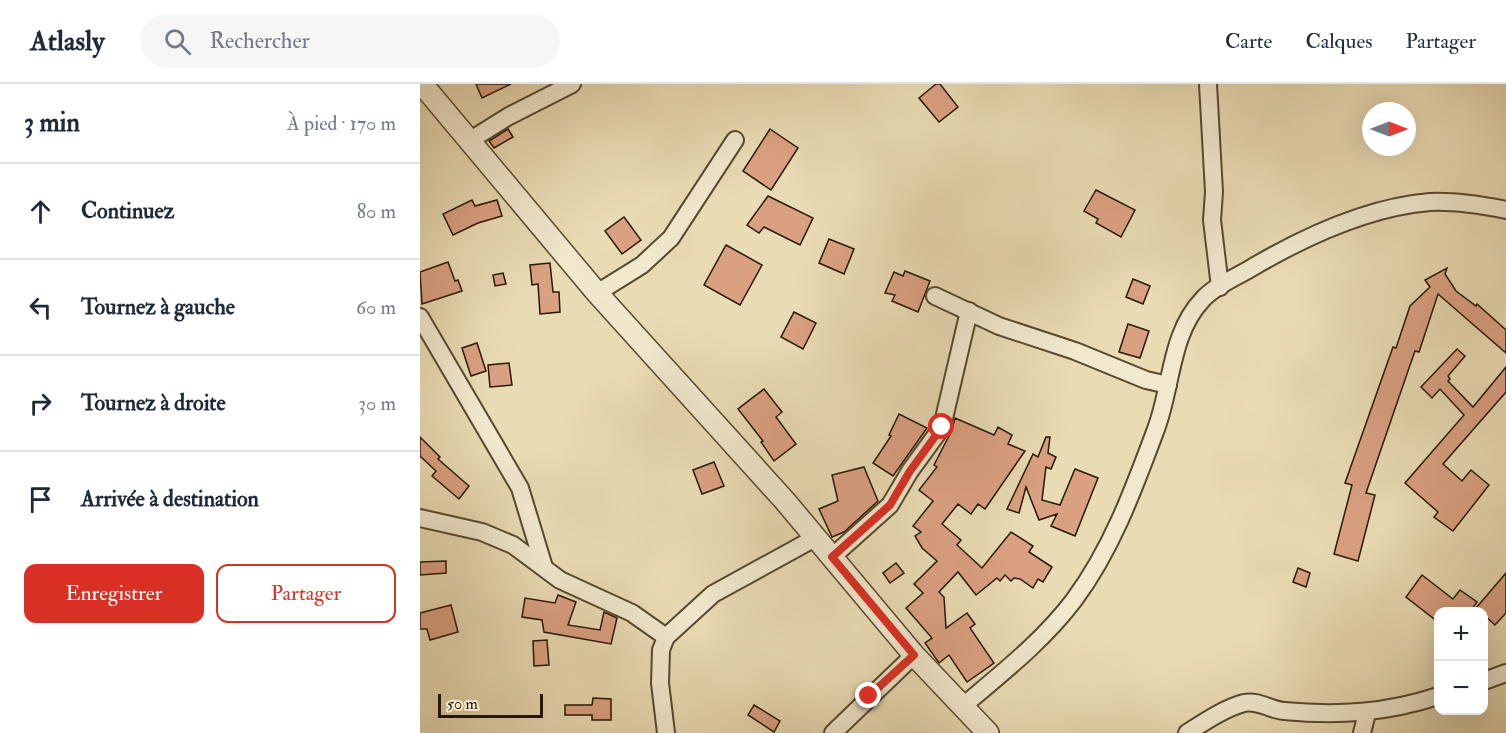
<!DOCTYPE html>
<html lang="fr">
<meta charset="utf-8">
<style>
body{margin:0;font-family:"IM FELL Double Pica",serif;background:#f6f6f7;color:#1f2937}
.controls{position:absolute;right:18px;bottom:18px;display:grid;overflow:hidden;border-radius:12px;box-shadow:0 6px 24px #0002}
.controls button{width:54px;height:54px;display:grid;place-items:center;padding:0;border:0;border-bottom:2px solid #e0e1e3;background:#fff;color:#1f2937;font:30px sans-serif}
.compass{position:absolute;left:942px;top:18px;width:54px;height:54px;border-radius:50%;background:#fff;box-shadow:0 6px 24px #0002;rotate:90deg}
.scale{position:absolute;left:18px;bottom:15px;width:105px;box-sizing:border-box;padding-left:6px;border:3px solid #261802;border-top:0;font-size:16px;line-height:21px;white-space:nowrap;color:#261802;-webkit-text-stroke:4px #f1e8ce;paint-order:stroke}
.stop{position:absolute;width:18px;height:18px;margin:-14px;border:4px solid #d93025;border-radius:50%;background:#fff}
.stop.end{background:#d93025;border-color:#fff;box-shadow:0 2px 6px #0008}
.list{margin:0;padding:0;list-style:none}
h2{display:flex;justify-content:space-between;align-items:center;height:78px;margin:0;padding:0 24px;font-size:26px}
h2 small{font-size:20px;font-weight:400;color:#747a83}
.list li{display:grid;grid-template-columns:39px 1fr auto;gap:18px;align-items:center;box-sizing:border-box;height:96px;padding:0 24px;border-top:2px solid #e0e1e3}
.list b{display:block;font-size:22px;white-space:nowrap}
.list em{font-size:20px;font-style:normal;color:#747a83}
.actions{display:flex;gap:12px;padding:18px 24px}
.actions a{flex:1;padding:14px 0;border:2px solid #d93025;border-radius:12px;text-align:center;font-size:21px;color:#d93025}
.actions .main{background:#d93025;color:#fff}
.icon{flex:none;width:33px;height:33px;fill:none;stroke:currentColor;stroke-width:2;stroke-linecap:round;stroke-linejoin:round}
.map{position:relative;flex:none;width:1086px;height:649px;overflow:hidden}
header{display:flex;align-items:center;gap:36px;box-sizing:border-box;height:84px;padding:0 30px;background:#fff;border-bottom:2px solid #e0e1e3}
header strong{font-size:28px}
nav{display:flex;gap:33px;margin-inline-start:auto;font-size:21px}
.search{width:420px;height:54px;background:#f6f6f7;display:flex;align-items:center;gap:15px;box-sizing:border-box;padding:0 21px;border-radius:33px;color:#747a83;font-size:22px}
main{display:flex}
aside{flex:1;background:#fff}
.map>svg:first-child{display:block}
.building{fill:#daa082;stroke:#261802;stroke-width:1.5}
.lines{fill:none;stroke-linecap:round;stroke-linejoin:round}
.minor-casing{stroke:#57492e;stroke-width:20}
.tertiary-casing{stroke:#57492e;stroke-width:24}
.minor{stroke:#f1e8ce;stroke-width:16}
.tertiary{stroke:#f1e8ce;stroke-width:21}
.route{stroke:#d93025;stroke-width:8}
</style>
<header>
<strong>Atlasly</strong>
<div class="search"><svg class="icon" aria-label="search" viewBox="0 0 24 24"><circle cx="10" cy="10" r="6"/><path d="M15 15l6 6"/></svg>Rechercher</div>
<nav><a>Carte</a><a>Calques</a><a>Partager</a></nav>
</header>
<main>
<aside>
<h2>3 min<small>À pied · 170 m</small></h2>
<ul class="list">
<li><svg class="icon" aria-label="ahead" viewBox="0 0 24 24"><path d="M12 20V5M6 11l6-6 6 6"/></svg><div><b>Continuez</b></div><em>80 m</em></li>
<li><svg class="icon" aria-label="left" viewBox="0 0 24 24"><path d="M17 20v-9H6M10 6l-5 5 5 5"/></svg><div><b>Tournez à gauche</b></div><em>60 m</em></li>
<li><svg class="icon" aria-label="right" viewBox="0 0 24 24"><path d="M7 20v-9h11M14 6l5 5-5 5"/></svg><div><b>Tournez à droite</b></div><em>30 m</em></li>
<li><svg class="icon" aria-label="arrive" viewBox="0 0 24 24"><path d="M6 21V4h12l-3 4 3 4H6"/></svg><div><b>Arrivée à destination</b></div></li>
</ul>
<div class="actions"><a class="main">Enregistrer</a><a>Partager</a></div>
</aside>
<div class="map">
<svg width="1086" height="649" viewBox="0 0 1086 649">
<rect width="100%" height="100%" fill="#e9dbb4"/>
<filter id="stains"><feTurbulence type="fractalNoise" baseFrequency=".00333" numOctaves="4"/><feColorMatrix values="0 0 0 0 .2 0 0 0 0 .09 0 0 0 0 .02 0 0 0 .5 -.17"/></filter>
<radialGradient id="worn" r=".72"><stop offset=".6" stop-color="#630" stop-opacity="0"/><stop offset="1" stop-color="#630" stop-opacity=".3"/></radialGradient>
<g class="building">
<polygon points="56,0 91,0 62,14"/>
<polygon points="516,0 520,0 538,23 519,38 499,14"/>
<polygon points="88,45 93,53 74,64 69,57"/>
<polygon points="350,45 378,64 351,106 323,87"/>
<polygon points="676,106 715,126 701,153 676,139 678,135 664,127"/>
<polygon points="348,112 393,134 380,161 344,143 339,149 327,141"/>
<polygon points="52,116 55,122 77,116 82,132 58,139 33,151 23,130"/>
<polygon points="204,133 221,156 202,170 185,147"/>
<polygon points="409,155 434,165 424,190 399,179"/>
<polygon points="306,161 342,181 320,221 284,201"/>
<polygon points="28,178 35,197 38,196 42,207 2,220 0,188"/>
<polygon points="130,179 133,208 139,208 140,228 120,230 118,200 112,201 110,181"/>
<polygon points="1027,184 1025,190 1036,207 1056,222 1057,220 1086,246 1086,269 1018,210 999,268 995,267 989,284 946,409 955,411 938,477 914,470 932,401 925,399 973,263 976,264 990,222 1010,203 1005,196"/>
<polygon points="485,187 510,197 498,228 472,217 475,211 465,209 474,188 483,192"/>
<polygon points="83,189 86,200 75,202 73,191"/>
<polygon points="713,195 730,202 723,220 706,213"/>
<polygon points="374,228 396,239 383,265 361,253"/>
<polygon points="708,240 729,247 720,274 699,268"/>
<polygon points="57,259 66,287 51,292 42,264"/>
<polygon points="1037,265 1045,272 1028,292 1030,295 1028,297 1053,323 1086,283 1086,308 1023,380 1042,397 1051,386 1069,401 1033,447 1014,433 1018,428 985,399 1044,331 1020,305 1012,314 1001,303"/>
<polygon points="89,279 92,301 70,303 68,281"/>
<polygon points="344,305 362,328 356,333 376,360 354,377 341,358 343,357 318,325"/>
<polygon points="479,330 507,344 473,392 453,379 471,352 469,351"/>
<polygon points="535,334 574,351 578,343 592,351 588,360 605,367 565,425 558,420 551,430 538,420 522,440 541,456 537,461 562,484 591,448 613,462 609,468 632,483 623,498 618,495 613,504 600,495 594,494 591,497 585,491 580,497 577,494 556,511 538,488 519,508 524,513 526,544 547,529 555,540 550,544 574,579 547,598 529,571 519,579 505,559 512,554 486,524 503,509 494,500 517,477 502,464 495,452 501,448 493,442 513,417 499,406 517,383 514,381 532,346"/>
<polygon points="0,353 20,373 18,375 49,402 39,415 12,392 16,387 0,372"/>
<polygon points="626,353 630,353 628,369 636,373 631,385 626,383 622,416 640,421 655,385 678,394 655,452 631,442 637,430 619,436 606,403 599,429 587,425 613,370 618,373"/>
<polygon points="294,378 304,402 282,410 273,386"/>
<polygon points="444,383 458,417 424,448 412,453 399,425 418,417 412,391"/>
<polygon points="26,477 26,489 0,491 0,478"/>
<polygon points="476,479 484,489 470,499 463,489"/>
<polygon points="878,484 890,489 886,503 873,498"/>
<polygon points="1086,489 1086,529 1075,541 1064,531 1064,528 1056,524"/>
<polygon points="1002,491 1033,515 1040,506 1057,518 1050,528 1018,528 1018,538 986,513"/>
<polygon points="138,511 156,518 148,541 180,546 184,528 197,534 191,560 124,548 122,536 102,533 105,514 135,519"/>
<polygon points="31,521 38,548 10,556 7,545 0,545 0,529"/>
<polygon points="127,556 129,581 114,582 113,557"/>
<polygon points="173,614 191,615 191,636 172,636 172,631 145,631 145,621 172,621"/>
<polygon points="334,621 360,637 354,648 328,631"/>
</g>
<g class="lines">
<g class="minor-casing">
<g id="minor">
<polyline points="788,0 794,108 792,136 800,203"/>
<polyline points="49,57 89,32 152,0"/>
<polyline points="177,209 222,181 251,154 315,56"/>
<polyline points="515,212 579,242 655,267 726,296 748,301"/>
<polyline points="0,233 100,404 124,483"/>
<polyline points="0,434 62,448 93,461 140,496 212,529 246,553"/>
<polyline points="412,473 470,421 490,387 522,343 549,227"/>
<polyline points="1064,597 1086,589"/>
<path d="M543 622C582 589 623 557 654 516 692 465 714 404 736 345 752 303 750 249 783 215 796 201 817 193 833 183 886 152 948 123 1010 118 1035 117 1061 121 1086 126"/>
<polyline points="246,649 240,599 241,566 246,553 293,510 395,454"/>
<polyline points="413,649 494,571"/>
<path d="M767 649C784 638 805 624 824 619 839 616 850 626 864 627 918 632 967 629 1018 612"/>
<polyline points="942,649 947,629"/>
</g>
</g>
<g class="tertiary-casing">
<polyline id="tertiary" points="2,0 177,209 365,417 494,571 568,649"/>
</g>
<use href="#minor" class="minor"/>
<use href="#tertiary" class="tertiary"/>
</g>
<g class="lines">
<polyline class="route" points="449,612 494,571 412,473 470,421 490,387 522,343"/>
</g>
<rect width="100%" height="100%" filter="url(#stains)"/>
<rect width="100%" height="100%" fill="url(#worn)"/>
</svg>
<div class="controls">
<button>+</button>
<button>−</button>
</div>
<svg class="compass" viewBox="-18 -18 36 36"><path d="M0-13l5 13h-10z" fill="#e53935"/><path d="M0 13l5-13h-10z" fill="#747a83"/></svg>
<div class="scale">50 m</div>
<div class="stop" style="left:522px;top:343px"></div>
<div class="stop end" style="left:449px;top:612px"></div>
</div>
</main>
